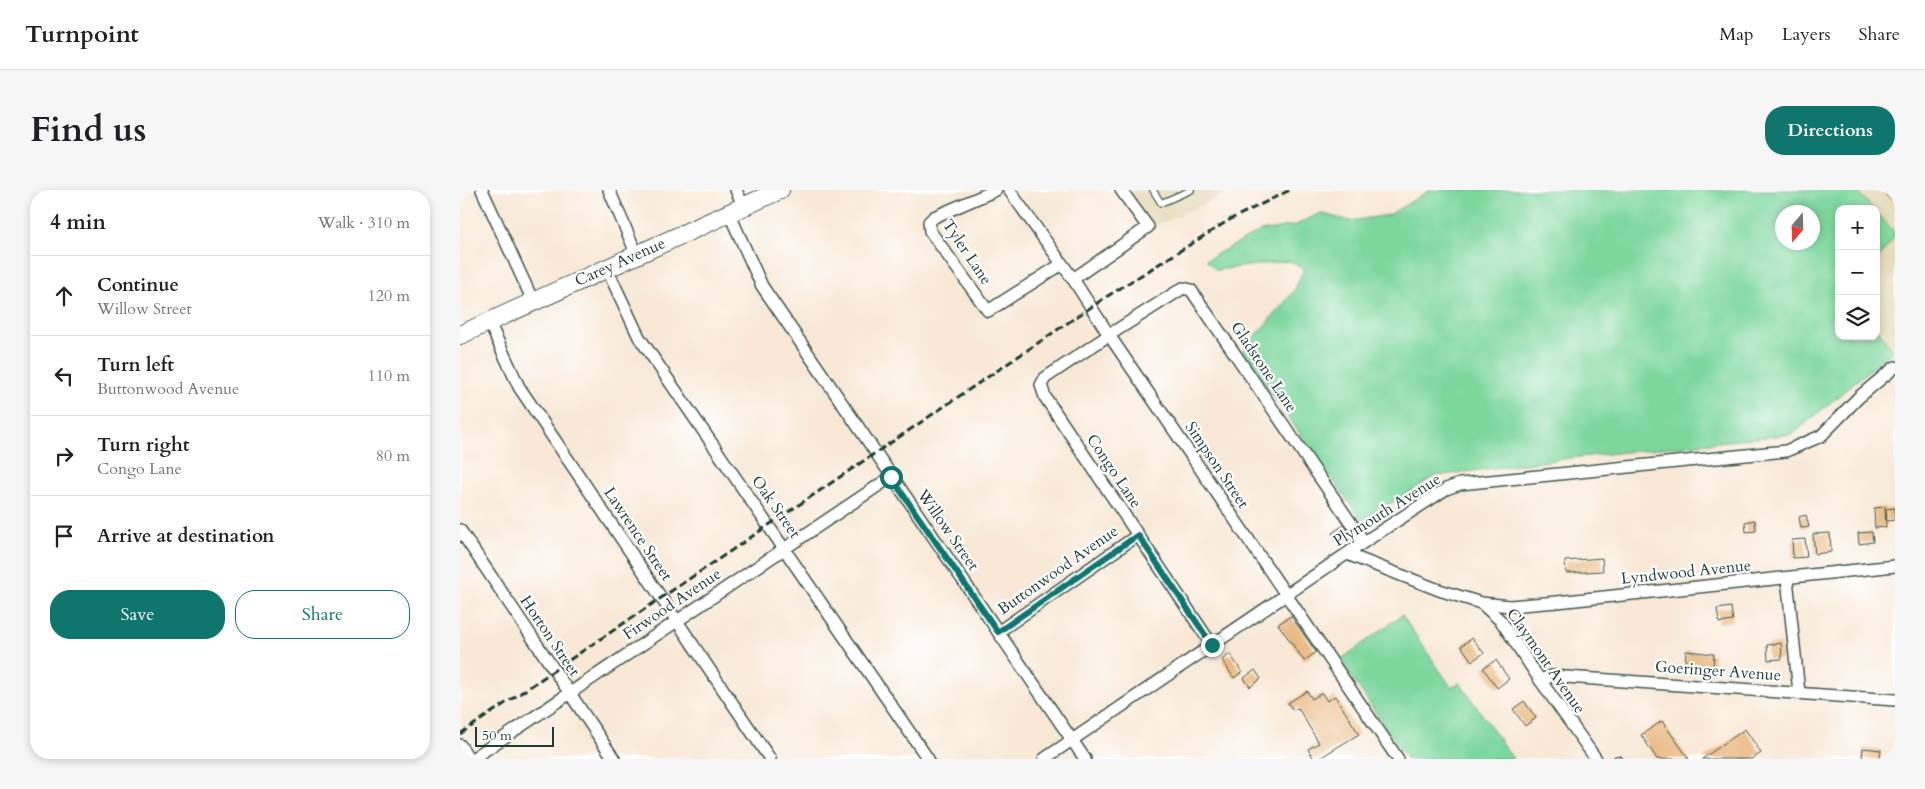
<!DOCTYPE html>
<meta charset="utf-8">
<style>
body{margin:0;font-family:Cardo,serif;background:#f6f6f6;color:#202124}
.controls{position:absolute;right:15px;top:15px;display:grid;overflow:hidden;border-radius:10px;box-shadow:0 2px 8px #0003}
.controls button{width:45px;height:45px;display:grid;place-items:center;padding:0;border:0;border-bottom:1px solid #e0e0e0;background:#fff;color:#202124;font:25px sans-serif}
.compass{position:absolute;left:1315px;top:15px;width:45px;height:45px;border-radius:50%;background:#fff;box-shadow:0 2px 8px #0003;rotate:199deg}
.scale{position:absolute;left:15px;bottom:12px;width:79px;box-sizing:border-box;padding-left:5px;border:2px solid #1f3d34;border-top:0;font-size:14px;line-height:18px;white-space:nowrap;color:#1f3d34;-webkit-text-stroke:4px #fff;paint-order:stroke}
.stop{position:absolute;width:15px;height:15px;margin:-11px;border:4px solid #0f766e;border-radius:50%;background:#fff}
.stop.end{background:#0f766e;border-color:#fff;box-shadow:0 1px 5px #0008}
.list{margin:0;padding:0;list-style:none}
h2{display:flex;justify-content:space-between;align-items:center;height:65px;margin:0;padding:0 20px;font-size:21px}
h2 small{font-size:16px;font-weight:400;color:#757577}
.list li{display:grid;grid-template-columns:32px 1fr auto;gap:15px;align-items:center;box-sizing:border-box;height:80px;padding:0 20px;border-top:1px solid #e0e0e0}
.list b{display:block;font-size:19px;white-space:nowrap}
.list p{margin:0;font-size:16px;white-space:nowrap;color:#757577}
.list em{font-size:16px;font-style:normal;color:#757577}
.actions{display:flex;gap:10px;padding:15px 20px}
.actions a{flex:1;padding:11px 0;border:1px solid #0f766e;border-radius:20px;text-align:center;font-size:18px;color:#0f766e}
.actions .main{background:#0f766e;color:#fff}
.icon{flex:none;width:28px;height:28px;fill:none;stroke:currentColor;stroke-width:2;stroke-linecap:round;stroke-linejoin:round}
.map{position:relative;flex:none;width:1435px;height:569px;overflow:hidden;border-radius:20px}
header{display:flex;align-items:center;gap:30px;box-sizing:border-box;height:70px;padding:0 25px;background:#fff;border-bottom:1px solid #e0e0e0}
header strong{font-size:24px}
nav{display:flex;gap:28px;margin-inline-start:auto;font-size:18px}
.intro{display:flex;align-items:center;justify-content:space-between;box-sizing:border-box;height:120px;padding:0 30px}
h1{margin:0;font-size:35px}
.button{padding:12px 22px;border-radius:20px;background:#0f766e;color:#fff;font-size:18px;font-weight:700}
main{display:flex;gap:30px;padding:0 30px}
aside{flex:1;background:#fff;border-radius:20px;box-shadow:0 2px 8px #0003}
.map>svg:first-child{display:block}
.built{fill:#e5daba}
.green{fill:#7dd79d;stroke:#4e8a68;fill-rule:evenodd}
.building{fill:#eab982}
.lines{fill:none;stroke-linecap:round;stroke-linejoin:round}
.service-casing{stroke:#40574c;stroke-width:8}
.minor-casing{stroke:#40574c;stroke-width:14}
.primary-casing{stroke:#40574c;stroke-width:20}
.service{stroke:#fff;stroke-width:5.5}
.minor{stroke:#fff;stroke-width:11}
.primary{stroke:#fff;stroke-width:18}
.rail{stroke:#1f3d34;stroke-width:3;stroke-dasharray:8 4;stroke-linecap:butt}
.route{stroke:#0f766e;stroke-width:6}
.labels{text-anchor:middle;dominant-baseline:central;stroke-width:4.5;stroke-linejoin:round;paint-order:stroke}
.street-label{font-size:16px;fill:#1f3d34;stroke:#fff}
</style>
<header>
<strong>Turnpoint</strong>
<nav><a>Map</a><a>Layers</a><a>Share</a></nav>
</header>
<div class="intro"><h1>Find us</h1><a class="button">Directions</a></div>
<main>
<aside>
<h2>4 min<small>Walk · 310 m</small></h2>
<ul class="list">
<li><svg class="icon" aria-label="ahead" viewBox="0 0 24 24"><path d="M12 20V5M6 11l6-6 6 6"/></svg><div><b>Continue</b><p>Willow Street</p></div><em>120 m</em></li>
<li><svg class="icon" aria-label="left" viewBox="0 0 24 24"><path d="M17 20v-9H6M10 6l-5 5 5 5"/></svg><div><b>Turn left</b><p>Buttonwood Avenue</p></div><em>110 m</em></li>
<li><svg class="icon" aria-label="right" viewBox="0 0 24 24"><path d="M7 20v-9h11M14 6l5 5-5 5"/></svg><div><b>Turn right</b><p>Congo Lane</p></div><em>80 m</em></li>
<li><svg class="icon" aria-label="arrive" viewBox="0 0 24 24"><path d="M6 21V4h12l-3 4 3 4H6"/></svg><div><b>Arrive at destination</b></div></li>
</ul>
<div class="actions"><a class="main">Save</a><a>Share</a></div>
</aside>
<div class="map">
<svg width="1435" height="569" viewBox="0 0 1435 569">
<rect width="100%" height="100%" fill="#fff"/>
<filter id="ink" filterUnits="userSpaceOnUse"><feTurbulence type="fractalNoise" baseFrequency=".02" numOctaves="2"/><feDisplacementMap in="SourceGraphic" scale="10" xChannelSelector="R" yChannelSelector="G"/><feConvolveMatrix kernelMatrix="1 2 1 2 8 2 1 2 1" color-interpolation-filters="sRGB"/></filter>
<filter id="wash" filterUnits="userSpaceOnUse"><feTurbulence type="fractalNoise" baseFrequency=".0096" numOctaves="4" result="noise"/><feDisplacementMap in="SourceGraphic" scale="20" xChannelSelector="R" yChannelSelector="G"/><feGaussianBlur stdDeviation="1.12" result="paint"/><feColorMatrix in="noise" values="0 0 0 0 0 0 0 0 0 0 0 0 0 0 0 0 0 1.4 0 .05"/><feComposite in="paint" operator="in"/></filter>
<g filter="url(#wash)">
<rect width="100%" height="100%" fill="#f8e8d5"/>
<g class="built">
<polygon points="668,0 773,0 693,37"/>
<polygon points="1396,0 1435,0 1435,43 1416,22 1416,19 1413,19"/>
<polygon points="1435,46 1435,187 1419,170 1432,161 1416,136 1416,71"/>
</g>
<g class="green">
<path d="M970 0H1396L1413 19H1379V146H1416V136L1432 161 1333 244 1110 268 975 286 902 331 782 162 834 101 844 79 830 71 756 80 746 70 800 41 836 35 860 23 890 31 929 25ZM1352 22V52H1322V22Z"/>
<polygon points="1416,22 1435,43 1435,46 1416,71"/>
<polygon points="942,425 991,497 1000,493 1053,569 947,569 880,470"/>
</g>
<g id="blocks">
<g class="building">
<polygon points="1430,0 1435,0 1435,12 1426,5"/>
<polygon points="1425,317 1426,337 1415,338 1414,318"/>
<polygon points="1435,318 1435,330 1427,331 1426,319"/>
<polygon points="1346,325 1349,337 1341,338 1339,327"/>
<polygon points="1295,330 1296,341 1286,342 1285,332"/>
<polygon points="884,335 891,344 878,352 872,343"/>
<polygon points="1412,342 1413,352 1399,354 1398,343"/>
<polygon points="1370,343 1371,362 1355,364 1353,344"/>
<polygon points="1345,349 1347,367 1333,368 1332,350"/>
<polygon points="1142,368 1143,381 1106,383 1105,371"/>
<polygon points="1271,417 1273,431 1259,433 1257,419"/>
<polygon points="831,426 856,462 844,471 818,434"/>
<polygon points="1012,448 1024,463 1012,471 1001,456"/>
<polygon points="1321,453 1322,469 1308,470 1307,455"/>
<polygon points="1226,461 1254,464 1253,478 1225,476"/>
<polygon points="770,464 782,482 774,488 762,470"/>
<polygon points="1036,470 1049,489 1037,498 1023,478"/>
<polygon points="795,480 801,489 790,497 784,488"/>
<polygon points="847,501 852,509 862,503 867,511 875,506 899,544 858,569 854,569 848,559 859,553 838,518 833,520 828,513"/>
<polygon points="1064,511 1076,528 1065,536 1053,519"/>
<polygon points="1202,531 1229,569 1197,569 1181,545"/>
<polygon points="1285,539 1301,563 1292,569 1242,569"/>
<polygon points="1403,558 1421,560 1420,569 1402,569"/>
</g>
</g>
</g>
<g filter="url(#ink)">
<use href="#blocks" fill-opacity="0" stroke="#40574c" stroke-width="1"/>
<g class="lines">
<g class="service-casing">
<g id="service">
<polyline points="693,0 701,13 731,0"/>
<polyline points="1157,569 1158,569"/>
</g>
</g>
<g class="minor-casing">
<g id="minor">
<polyline points="22,0 73,111"/>
<polyline points="149,0 177,65"/>
<polyline points="276,0 284,17"/>
<polyline points="536,0 474,27 469,32 470,41 528,121 602,74"/>
<polyline points="549,0 613,89 649,145 938,569"/>
<polyline points="269,23 302,96 625,569"/>
<polyline points="147,79 179,147 468,569"/>
<polyline points="613,89 688,37 661,0"/>
<polyline points="29,132 59,197 310,569"/>
<polyline points="0,340 154,569"/>
<polyline points="887,364 979,400 1021,413 1041,431 1080,490 1136,569"/>
<polyline points="1327,388 1339,503"/>
<polyline points="1021,413 1050,416 1097,412 1435,376"/>
<polyline points="538,442 678,345"/>
<polyline points="752,455 585,207 581,195 585,188 649,145 723,98 731,100 904,352"/>
<polyline points="1080,490 1092,486 1435,510"/>
<polyline points="0,555 9,569"/>
<polyline points="12,569 431,287"/>
<polyline points="584,569 904,352 986,299 1000,294 1326,261 1361,246 1399,207 1435,177"/>
</g>
</g>
<g class="primary-casing">
<polyline id="primary" points="0,145 320,0"/>
</g>
<use href="#service" class="service"/>
<use href="#minor" class="minor"/>
<use href="#primary" class="primary"/>
<polyline class="rail" points="0,544 643,109 771,29 830,0"/>
</g>
</g>
<g class="lines" filter="url(#ink)">
<polyline class="route" points="431,287 538,442 678,345 752,455"/>
</g>
<g class="labels">
<g class="street-label">
<text transform="translate(507 62) rotate(56)">Tyler Lane</text>
<text transform="translate(160 72) rotate(-24)">Carey Avenue</text>
<text transform="translate(804 177) rotate(56)">Gladstone Lane</text>
<text transform="translate(757 275) rotate(56)">Simpson Street</text>
<text transform="translate(654 281) rotate(56)">Congo Lane</text>
<text transform="translate(316 317) rotate(55)">Oak Street</text>
<text transform="translate(927 320) rotate(-32)">Plymouth Avenue</text>
<text transform="translate(488 340) rotate(55)">Willow Street</text>
<text transform="translate(178 344) rotate(56)">Lawrence Street</text>
<text transform="translate(598 380) rotate(-35)">Buttonwood Avenue</text>
<text transform="translate(1226 382) rotate(-6)">Lyndwood Avenue</text>
<text transform="translate(212 414) rotate(-34)">Firwood Avenue</text>
<text transform="translate(90 446) rotate(56)">Horton Street</text>
<text transform="translate(1086 471) rotate(55)">Claymont Avenue</text>
<text transform="translate(1258 481) rotate(4)">Goeringer Avenue</text>
</g>
</g>
</svg>
<div class="controls">
<button>+</button>
<button>−</button>
<button><svg class="icon" aria-label="layers" viewBox="0 0 24 24"><path d="M12 4l9 5-9 5-9-5zM3 14l9 5 9-5"/></svg></button>
</div>
<svg class="compass" viewBox="-18 -18 36 36"><path d="M0-13l5 13h-10z" fill="#e53935"/><path d="M0 13l5-13h-10z" fill="#757577"/></svg>
<div class="scale">50 m</div>
<div class="stop" style="left:431px;top:287px"></div>
<div class="stop end" style="left:752px;top:455px"></div>
</div>
</main>
